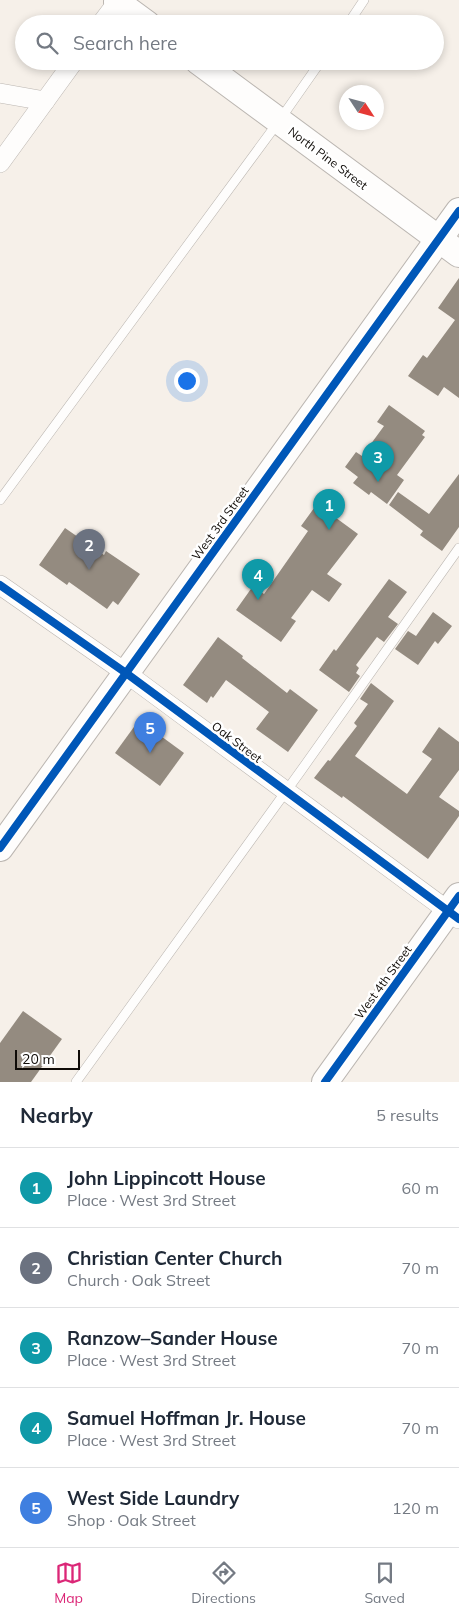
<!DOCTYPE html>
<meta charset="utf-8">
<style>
body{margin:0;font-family:Mulish,sans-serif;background:#f6f6f7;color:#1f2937}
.compass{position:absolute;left:339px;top:85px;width:45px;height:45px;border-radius:50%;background:#fff;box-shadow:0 2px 8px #0003;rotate:126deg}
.scale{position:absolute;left:15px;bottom:12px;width:65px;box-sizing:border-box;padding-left:5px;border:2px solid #0f0b07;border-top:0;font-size:14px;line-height:18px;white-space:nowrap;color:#0f0b07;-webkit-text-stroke:4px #fff;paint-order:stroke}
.you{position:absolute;left:186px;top:380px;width:18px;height:18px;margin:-12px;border:4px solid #fff;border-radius:50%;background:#1a73e8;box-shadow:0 0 0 8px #1a73e833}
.badge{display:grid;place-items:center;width:32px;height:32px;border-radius:50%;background:#db2777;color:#fff;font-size:16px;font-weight:700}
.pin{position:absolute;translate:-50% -41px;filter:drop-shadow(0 1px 2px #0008)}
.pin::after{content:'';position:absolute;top:26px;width:18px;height:15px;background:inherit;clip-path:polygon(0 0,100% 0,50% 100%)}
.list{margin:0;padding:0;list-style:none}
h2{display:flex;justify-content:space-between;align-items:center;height:65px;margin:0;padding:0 20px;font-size:21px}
h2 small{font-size:16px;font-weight:400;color:#747a83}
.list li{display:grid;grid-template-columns:32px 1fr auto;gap:15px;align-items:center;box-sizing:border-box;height:80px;padding:0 20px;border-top:1px solid #e0e1e3}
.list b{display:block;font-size:19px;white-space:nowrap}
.list p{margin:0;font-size:16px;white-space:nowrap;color:#747a83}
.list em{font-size:16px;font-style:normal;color:#747a83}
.icon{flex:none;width:28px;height:28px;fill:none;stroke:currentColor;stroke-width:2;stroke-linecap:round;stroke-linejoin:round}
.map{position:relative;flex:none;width:459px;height:1082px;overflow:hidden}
.search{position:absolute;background:#fff;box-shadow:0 2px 8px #0003;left:15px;right:15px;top:15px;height:55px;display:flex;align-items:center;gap:12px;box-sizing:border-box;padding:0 18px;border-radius:28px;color:#747a83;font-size:19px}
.sheet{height:465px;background:#fff}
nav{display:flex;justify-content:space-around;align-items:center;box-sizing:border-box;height:70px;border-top:1px solid #e0e1e3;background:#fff;font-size:14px;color:#747a83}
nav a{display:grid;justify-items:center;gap:2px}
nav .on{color:#db2777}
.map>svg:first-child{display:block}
.building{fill:#948b80}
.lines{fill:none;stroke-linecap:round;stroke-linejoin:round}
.lane-casing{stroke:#bbb6b1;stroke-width:10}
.street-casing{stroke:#bbb6b1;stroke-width:20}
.secondary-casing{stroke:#bbb6b1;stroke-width:28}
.lane{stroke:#fefdfc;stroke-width:9}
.street{stroke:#fefdfc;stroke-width:19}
.secondary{stroke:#fefdfc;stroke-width:26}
.cycleway-casing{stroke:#fff;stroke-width:11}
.cycleway{stroke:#0057b8;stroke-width:8}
.labels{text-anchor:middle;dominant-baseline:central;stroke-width:5;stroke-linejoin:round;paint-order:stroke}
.street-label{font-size:12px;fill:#0f0b07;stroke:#fff}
</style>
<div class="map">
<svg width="459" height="1082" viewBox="0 0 459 1082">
<rect width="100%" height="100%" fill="#f6f0e9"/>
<g class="building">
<polygon points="459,278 459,398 444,387 438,396 408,376 423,355 427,358 455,320 438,308"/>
<polygon points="389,405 425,431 422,435 425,437 397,475 404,480 387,504 371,492 369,495 353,483 358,477 345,467 356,452 362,456 384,426 377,422"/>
<polygon points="459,474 459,527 442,551 420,535 423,531 389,505 398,492 429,514"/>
<polygon points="317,504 358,534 327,574 342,584 329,602 312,590 291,618 296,621 281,642 236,610 253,586 264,594 308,531 301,526"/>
<polygon points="65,528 104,555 106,551 140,574 118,605 113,601 107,609 69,582 67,585 39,565"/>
<polygon points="389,579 407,592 388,617 398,624 384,642 377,637 356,665 359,668 356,673 360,676 349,692 319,670 334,649 336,651"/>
<polygon points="433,612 452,626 438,644 435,641 418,665 395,649 408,631 416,636"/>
<polygon points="218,637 243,656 242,658 287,693 290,689 318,710 288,752 256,729 269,712 226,680 213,698 211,696 207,703 183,685"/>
<polygon points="371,683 394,701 355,756 407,794 432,759 422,752 439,727 459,742 459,770 439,797 459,811 459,816 428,859 343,796 342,798 314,778 328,760 330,761 357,726 354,723 368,704 360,699"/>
<polygon points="139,720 184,753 160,786 115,753"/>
<polygon points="23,1011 62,1039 31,1082 0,1082 0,1043"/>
</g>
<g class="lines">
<g class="lane-casing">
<g id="lane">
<polyline points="348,24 364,0"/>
<polyline points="0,500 279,121 321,61"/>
<polyline points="76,1082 300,772 459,548"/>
</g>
</g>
<g class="street-casing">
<g id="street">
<polyline points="101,24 119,0"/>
<polyline points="0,93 45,101"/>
<polyline points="0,163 74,61"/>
<polyline points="0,585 126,673 459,919"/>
</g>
</g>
<g class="secondary-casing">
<g id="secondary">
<polyline points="117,2 147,24"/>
<polyline points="198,61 459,254"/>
<polyline points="0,848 459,211"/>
<polyline points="325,1082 459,896"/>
</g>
</g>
<use href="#lane" class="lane"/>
<use href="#street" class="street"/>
<use href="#secondary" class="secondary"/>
<g class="cycleway-casing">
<g id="cycleway">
<polyline points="0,585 126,673 459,919"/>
<polyline points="0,848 459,211"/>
<polyline points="325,1082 459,896"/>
</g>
</g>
<use href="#cycleway" class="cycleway"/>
</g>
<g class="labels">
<g class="street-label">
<text transform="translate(328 158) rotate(37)">North Pine Street</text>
<text transform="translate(220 523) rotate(-54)">West 3rd Street</text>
<text transform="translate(237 742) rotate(37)">Oak Street</text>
<text transform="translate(383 982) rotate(-54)">West 4th Street</text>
</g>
</g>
</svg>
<svg class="compass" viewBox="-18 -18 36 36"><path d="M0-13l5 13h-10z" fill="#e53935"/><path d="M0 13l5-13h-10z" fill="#747a83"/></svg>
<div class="scale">20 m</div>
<div class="you"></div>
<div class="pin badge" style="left:329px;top:530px;background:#0f9aa8">1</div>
<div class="pin badge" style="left:89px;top:570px;background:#6b7280">2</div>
<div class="pin badge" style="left:378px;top:482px;background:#0f9aa8">3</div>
<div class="pin badge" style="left:258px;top:600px;background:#0f9aa8">4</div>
<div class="pin badge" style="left:150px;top:753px;background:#3f7fe0">5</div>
<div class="search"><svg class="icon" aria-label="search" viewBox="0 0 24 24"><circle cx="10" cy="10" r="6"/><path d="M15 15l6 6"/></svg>Search here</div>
</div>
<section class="sheet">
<h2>Nearby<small>5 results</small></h2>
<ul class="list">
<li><span class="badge" style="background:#0f9aa8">1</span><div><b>John Lippincott House</b><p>Place · West 3rd Street</p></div><em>60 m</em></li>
<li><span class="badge" style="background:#6b7280">2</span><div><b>Christian Center Church</b><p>Church · Oak Street</p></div><em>70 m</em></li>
<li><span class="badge" style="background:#0f9aa8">3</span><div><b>Ranzow–Sander House</b><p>Place · West 3rd Street</p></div><em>70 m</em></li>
<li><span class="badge" style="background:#0f9aa8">4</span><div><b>Samuel Hoffman Jr. House</b><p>Place · West 3rd Street</p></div><em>70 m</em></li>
<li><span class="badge" style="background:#3f7fe0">5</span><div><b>West Side Laundry</b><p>Shop · Oak Street</p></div><em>120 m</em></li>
</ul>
</section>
<nav>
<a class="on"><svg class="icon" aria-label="map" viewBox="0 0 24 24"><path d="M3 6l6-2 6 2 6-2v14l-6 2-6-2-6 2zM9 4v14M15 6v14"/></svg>Map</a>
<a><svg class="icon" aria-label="directions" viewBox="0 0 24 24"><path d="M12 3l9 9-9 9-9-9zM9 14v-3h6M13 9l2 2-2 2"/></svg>Directions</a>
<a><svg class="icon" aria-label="saved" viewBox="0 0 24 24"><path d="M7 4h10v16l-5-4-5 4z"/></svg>Saved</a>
</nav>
